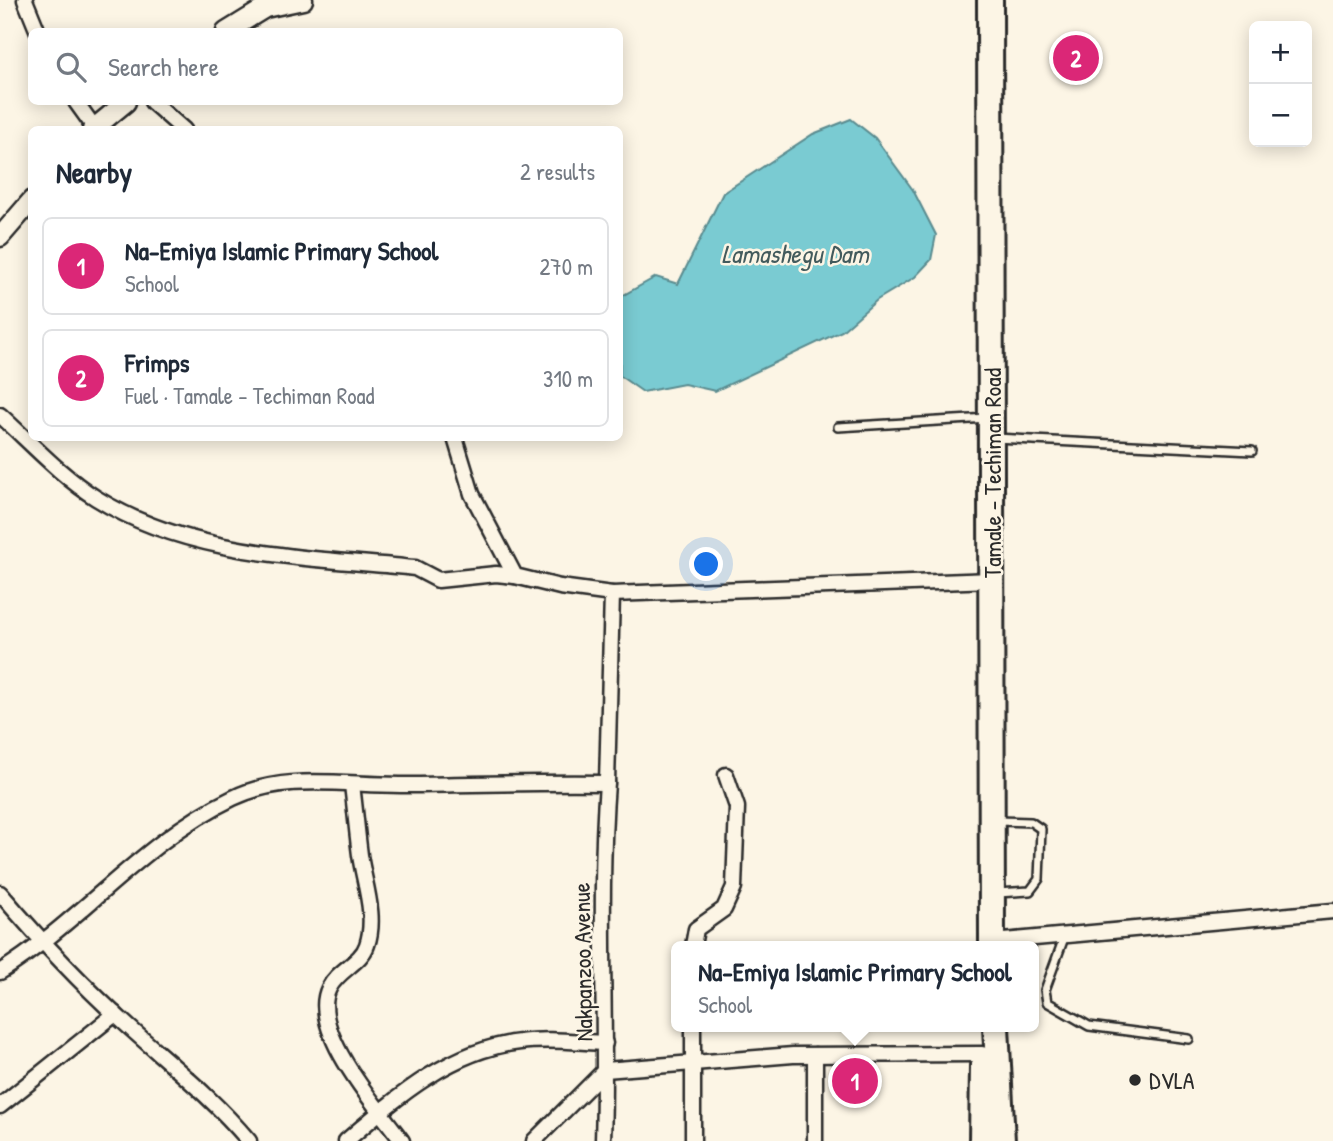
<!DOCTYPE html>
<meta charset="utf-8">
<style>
body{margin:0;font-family:"Patrick Hand",sans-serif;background:#f2f2f3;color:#1f2937}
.controls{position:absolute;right:21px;top:21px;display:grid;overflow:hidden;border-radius:10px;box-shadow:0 4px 18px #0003}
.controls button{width:63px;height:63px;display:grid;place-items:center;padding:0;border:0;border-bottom:2px solid #e0e1e3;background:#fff;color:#1f2937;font:35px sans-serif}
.you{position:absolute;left:707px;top:565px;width:24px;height:24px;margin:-18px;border:5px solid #fff;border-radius:50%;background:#1a73e8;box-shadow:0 0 0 10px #1a73e833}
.badge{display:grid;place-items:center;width:46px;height:46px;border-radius:50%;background:#db2777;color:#fff;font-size:23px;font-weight:700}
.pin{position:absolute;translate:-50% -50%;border:4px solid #fff;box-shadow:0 2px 7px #0006}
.popup{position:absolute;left:671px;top:941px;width:368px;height:91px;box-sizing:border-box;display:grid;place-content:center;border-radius:10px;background:#fff;filter:drop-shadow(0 2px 5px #0005);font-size:23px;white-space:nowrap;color:#747a83}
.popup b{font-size:26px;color:#1f2937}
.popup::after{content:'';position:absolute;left:50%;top:100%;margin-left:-14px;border:14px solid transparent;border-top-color:#fff}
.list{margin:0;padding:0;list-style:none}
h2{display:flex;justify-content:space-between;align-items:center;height:91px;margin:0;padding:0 28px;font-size:30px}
h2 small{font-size:23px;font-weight:400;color:#747a83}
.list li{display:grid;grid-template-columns:46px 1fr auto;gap:21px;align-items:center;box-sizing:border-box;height:98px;margin:0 14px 14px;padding:0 14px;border:2px solid #e0e1e3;border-radius:10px}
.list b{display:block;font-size:26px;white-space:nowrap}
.list p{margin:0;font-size:23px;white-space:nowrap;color:#747a83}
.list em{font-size:23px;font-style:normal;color:#747a83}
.icon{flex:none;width:38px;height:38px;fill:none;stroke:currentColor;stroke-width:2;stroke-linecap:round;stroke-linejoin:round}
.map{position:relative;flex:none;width:1333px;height:1141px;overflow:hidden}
.search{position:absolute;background:#fff;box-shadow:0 4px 18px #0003;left:28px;top:28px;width:595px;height:77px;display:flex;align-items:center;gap:18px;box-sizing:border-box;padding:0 24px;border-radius:10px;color:#747a83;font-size:26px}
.panel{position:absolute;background:#fff;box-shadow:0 4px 18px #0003;left:28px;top:126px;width:595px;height:315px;border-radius:10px}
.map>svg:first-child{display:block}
.water{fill:#7acbd2;stroke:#5a8b8f;stroke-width:2}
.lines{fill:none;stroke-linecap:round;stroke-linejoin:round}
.service-casing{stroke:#2b2b2b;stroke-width:12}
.minor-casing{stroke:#2b2b2b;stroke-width:19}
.tertiary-casing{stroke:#2b2b2b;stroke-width:23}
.trunk-casing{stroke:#2b2b2b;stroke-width:30}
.service{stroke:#fcf5e5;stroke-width:7}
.minor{stroke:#fcf5e5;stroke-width:14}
.tertiary{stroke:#fcf5e5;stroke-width:18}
.trunk{stroke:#fcf5e5;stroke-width:24}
.poi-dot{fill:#2b2b2b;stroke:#fcf5e5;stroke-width:2.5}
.labels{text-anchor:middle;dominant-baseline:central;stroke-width:5;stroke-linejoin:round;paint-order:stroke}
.street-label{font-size:24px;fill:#2b2b2b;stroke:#fcf5e5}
.poi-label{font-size:24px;fill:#2b2b2b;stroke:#fcf5e5;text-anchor:start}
.water-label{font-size:26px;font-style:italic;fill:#435b5d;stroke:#fcf5e5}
</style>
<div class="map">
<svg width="1333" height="1141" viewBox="0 0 1333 1141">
<rect width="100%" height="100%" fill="#fcf5e5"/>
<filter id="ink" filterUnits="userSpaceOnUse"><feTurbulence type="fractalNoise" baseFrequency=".0143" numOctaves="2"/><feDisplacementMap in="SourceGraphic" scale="14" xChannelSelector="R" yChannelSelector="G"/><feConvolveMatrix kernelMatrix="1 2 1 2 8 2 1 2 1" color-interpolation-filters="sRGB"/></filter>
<g filter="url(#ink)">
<polygon class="water" points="851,119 875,138 913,190 936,235 931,260 915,277 877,300 842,331 715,391 684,384 643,392 620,376 620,304 622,296 656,277 678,284 723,193 813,134"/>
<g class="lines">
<g class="service-casing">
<g id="service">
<polyline points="838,427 988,418"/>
<polyline points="994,438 1252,451"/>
<polyline points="996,821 1031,822 1041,829 1039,879 1030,891 997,893"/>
<polyline points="1065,935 1045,990 1047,1002 1089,1026 1189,1039"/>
</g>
</g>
<g class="minor-casing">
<g id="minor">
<polyline points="25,0 38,32"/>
<polyline points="76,102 94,127"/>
<polyline points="152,102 184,130"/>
<path d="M0 415C31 443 61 476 96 498 190 557 309 557 415 568L438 580 496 574 515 576"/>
<polyline points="455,438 472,494 515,576 560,587 612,594 993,580"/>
<path d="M352 785C355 808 357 832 360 855 364 883 377 916 367 945 361 963 338 970 329 988 308 1030 378 1108 402 1141"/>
<path d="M0 893C40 940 83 986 129 1027 171 1065 212 1097 249 1141"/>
<polyline points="992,942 1333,911"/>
<polyline points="693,946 696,929 724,909 734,887 737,807 726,775"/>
<path d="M0 972C83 920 143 841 233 798 286 772 348 786 405 785 472 784 539 782 607 783L612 594"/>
<polyline points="0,1106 115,1014"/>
<path d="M346 1141C397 1097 450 1050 520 1042 548 1038 577 1042 605 1043"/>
<polyline points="534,1141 605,1070 793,1055 982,1054"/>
<path d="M603 1141C607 1022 598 902 607 783"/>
<polyline points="693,1141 693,1027"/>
<polyline points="815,1141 815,1055"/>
</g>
</g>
<g class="tertiary-casing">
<g id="tertiary">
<polyline points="226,32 265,8 303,0"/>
<polyline points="92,130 126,102"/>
<polyline points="0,237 32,200"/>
</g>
</g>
<g class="trunk-casing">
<g id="trunk">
<polyline points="990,0 992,946"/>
<polyline points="996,1027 1002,1141"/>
<polyline points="982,1141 983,1066"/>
</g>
</g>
<use href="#service" class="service"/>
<use href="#minor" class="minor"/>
<use href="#tertiary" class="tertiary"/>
<use href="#trunk" class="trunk"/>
</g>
</g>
<circle class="poi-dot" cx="1135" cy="1080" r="7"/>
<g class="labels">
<g class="street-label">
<text transform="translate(992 473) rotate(-90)">Tamale - Techiman Road</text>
<text transform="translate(582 962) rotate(-91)">Nakpanzoo Avenue</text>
</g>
<g class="poi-label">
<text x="1149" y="1080">DVLA</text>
</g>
<g class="water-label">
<text x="795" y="253">Lamashegu Dam</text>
</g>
</g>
</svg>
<div class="controls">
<button>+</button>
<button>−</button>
</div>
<div class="you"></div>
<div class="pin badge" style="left:855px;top:1081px">1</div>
<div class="popup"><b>Na-Emiya Islamic Primary School</b>School</div>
<div class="pin badge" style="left:1076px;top:58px">2</div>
<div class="search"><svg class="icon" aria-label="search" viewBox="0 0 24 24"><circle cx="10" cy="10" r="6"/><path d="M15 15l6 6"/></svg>Search here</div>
<section class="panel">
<h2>Nearby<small>2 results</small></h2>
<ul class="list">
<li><span class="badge">1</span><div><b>Na-Emiya Islamic Primary School</b><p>School</p></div><em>270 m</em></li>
<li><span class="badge">2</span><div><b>Frimps</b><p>Fuel · Tamale - Techiman Road</p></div><em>310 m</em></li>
</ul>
</section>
</div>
